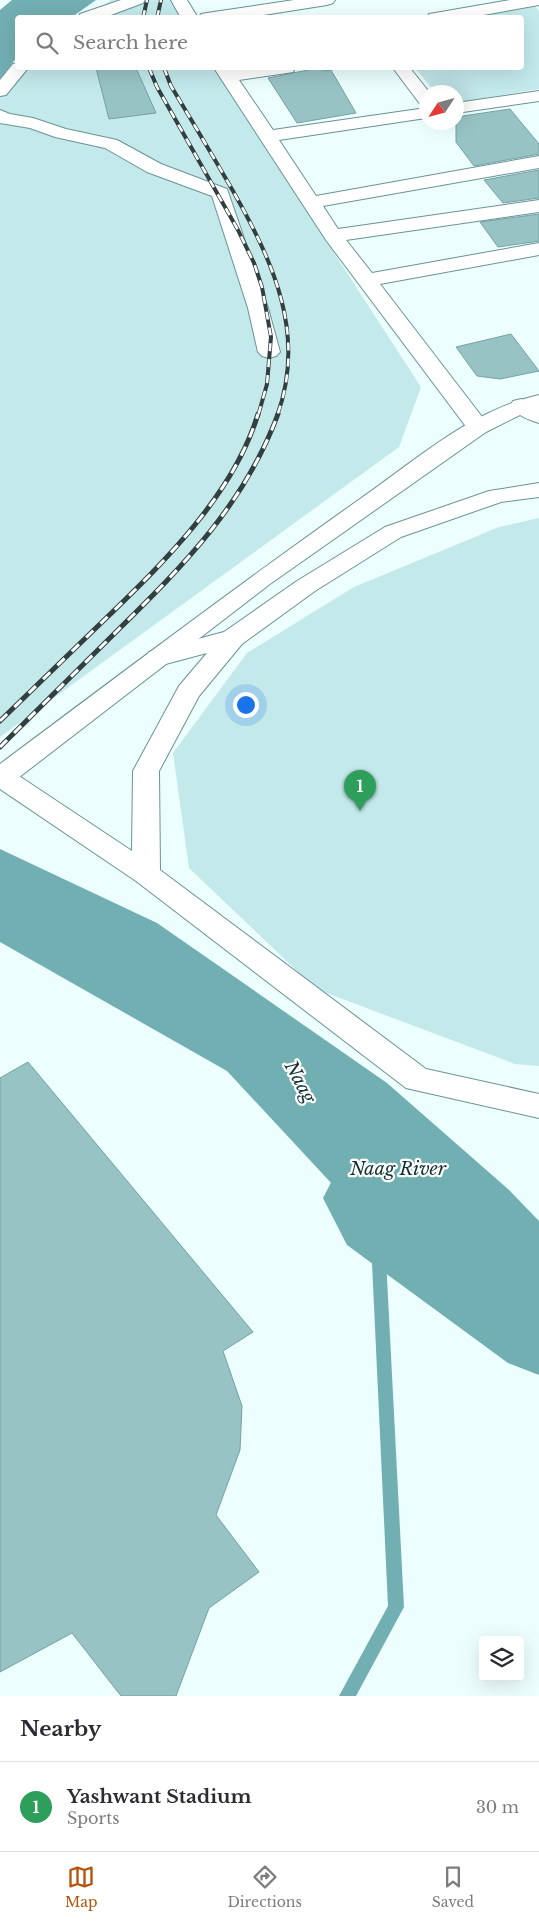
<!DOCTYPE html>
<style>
body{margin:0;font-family:"Libre Baskerville",serif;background:#f7f7f7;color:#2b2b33}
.controls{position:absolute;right:15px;bottom:15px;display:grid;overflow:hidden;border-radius:5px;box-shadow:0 5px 20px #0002}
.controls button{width:45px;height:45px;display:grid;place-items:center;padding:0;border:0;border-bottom:1px solid #e1e1e2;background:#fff;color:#2b2b33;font:25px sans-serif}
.compass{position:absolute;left:419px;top:85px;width:45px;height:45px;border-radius:50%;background:#fff;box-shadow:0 5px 20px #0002;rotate:234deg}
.you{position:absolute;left:245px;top:704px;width:18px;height:18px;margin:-12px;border:4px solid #fff;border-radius:50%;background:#1a73e8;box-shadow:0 0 0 8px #1a73e833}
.badge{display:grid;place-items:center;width:32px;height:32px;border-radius:50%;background:#b45309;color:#fff;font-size:16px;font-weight:700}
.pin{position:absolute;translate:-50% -41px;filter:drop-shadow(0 1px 2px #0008)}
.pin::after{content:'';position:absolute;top:26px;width:18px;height:15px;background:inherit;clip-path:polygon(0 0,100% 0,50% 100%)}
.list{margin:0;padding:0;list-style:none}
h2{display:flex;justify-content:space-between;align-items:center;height:65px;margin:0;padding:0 20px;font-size:21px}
h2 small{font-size:16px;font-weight:400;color:#7c7c81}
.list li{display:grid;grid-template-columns:32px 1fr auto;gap:15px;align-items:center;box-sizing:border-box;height:90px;padding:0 20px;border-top:1px solid #e1e1e2}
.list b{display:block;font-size:19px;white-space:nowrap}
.list p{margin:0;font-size:16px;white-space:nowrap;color:#7c7c81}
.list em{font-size:16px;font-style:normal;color:#7c7c81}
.icon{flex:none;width:28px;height:28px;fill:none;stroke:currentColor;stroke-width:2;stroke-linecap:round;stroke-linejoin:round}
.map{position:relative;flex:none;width:539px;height:1696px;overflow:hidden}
.search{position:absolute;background:#fff;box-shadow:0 5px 20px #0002;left:15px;right:15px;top:15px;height:55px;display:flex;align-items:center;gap:12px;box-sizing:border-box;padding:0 18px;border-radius:5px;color:#7c7c81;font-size:19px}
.sheet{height:155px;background:#fff}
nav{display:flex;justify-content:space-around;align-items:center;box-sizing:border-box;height:70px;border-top:1px solid #e1e1e2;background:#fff;font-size:14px;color:#7c7c81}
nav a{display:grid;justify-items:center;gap:2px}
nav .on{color:#b45309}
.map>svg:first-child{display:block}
.green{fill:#c3e9eb}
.water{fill:#72afb2}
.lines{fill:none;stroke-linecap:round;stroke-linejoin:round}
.stream{fill:#72afb2;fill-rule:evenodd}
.river{fill:#72afb2;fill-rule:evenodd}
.building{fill:#98c3c5;stroke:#76a1a3}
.minor-casing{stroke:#699395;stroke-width:2}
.tertiary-casing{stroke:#699395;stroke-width:2}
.minor{fill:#fff;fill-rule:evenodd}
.tertiary{fill:#fff;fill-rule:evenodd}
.rail-far1-casing{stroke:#313f40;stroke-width:4}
.rail-casing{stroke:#313f40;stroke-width:5}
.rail-far1{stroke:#fff;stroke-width:2.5;stroke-dasharray:8;stroke-linecap:butt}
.rail{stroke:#fff;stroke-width:3;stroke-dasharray:10;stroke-linecap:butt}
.labels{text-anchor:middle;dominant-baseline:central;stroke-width:4.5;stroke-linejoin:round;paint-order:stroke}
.water-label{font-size:18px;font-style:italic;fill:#123234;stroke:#fff}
</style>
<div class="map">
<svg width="539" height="1696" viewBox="0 0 539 1696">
<rect width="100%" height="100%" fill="#ecfefe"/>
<g class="green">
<polygon points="111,0 170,0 181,17 85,18"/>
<polygon points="534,5 539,11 539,89 457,103 456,92 435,92 415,68 522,68 522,18 463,17"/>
<polygon points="19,68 214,68 421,387 399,447 0,737 0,91"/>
<polygon points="539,518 539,1066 515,1064 316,989 189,868 173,753 247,653 354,587 499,527"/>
</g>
<g class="water">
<polygon points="12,0 96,0 72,17 18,18 17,57 0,79 0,10"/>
<polygon points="0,849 157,923 387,1083 508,1189 539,1221 539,1333 524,1319 359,1213 227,1071 0,942"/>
</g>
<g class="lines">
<polygon class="stream" points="377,1214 382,1216 384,1220 404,1607 356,1696 339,1696 388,1606 370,1220 372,1216"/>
<polygon class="river" points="365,1163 394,1173 407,1195 539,1287 539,1375 508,1363 347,1245 323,1198 336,1173"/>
</g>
<g class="building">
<polygon points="96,68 136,68 156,113 109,119"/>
<polygon points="318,68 323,71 331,70 356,113 297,123 268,78"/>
<polygon points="510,109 539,144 539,154 474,166 456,142 456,117"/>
<polygon points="539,170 539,198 503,203 484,180"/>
<polygon points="539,214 539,241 533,242 498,247 480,222"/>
<polygon points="511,334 539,371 500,379 477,376 456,347"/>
<polygon points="28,1062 253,1332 223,1351 242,1406 240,1450 216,1515 259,1572 209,1608 176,1696 121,1696 72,1633 0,1672 0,1078"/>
</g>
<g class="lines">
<g class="minor-casing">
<g id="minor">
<polygon points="121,0 145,0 143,3 103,18 78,18 80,14"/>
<polygon points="171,0 187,0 198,18 181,18"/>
<polygon points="294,0 335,0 333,3 327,5 244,18 199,18 201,14 207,13"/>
<polygon points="510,0 539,0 539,5 467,18 427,18 429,14 435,13"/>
<polygon points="18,63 18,68 28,68 6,95 0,96 0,80 13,64"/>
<polygon points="214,68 231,68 233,70 253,68 295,68 293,72 287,73 239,80 273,130 426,108 426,118 279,140 316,196 539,156 539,168 323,206 338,229 539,200 539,212 346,240 372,273 539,243 539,255 380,284 486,422 489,427 486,432 478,434 470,432 326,240"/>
<polygon points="393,68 410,68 429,92 426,92 426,105 420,104"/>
<polygon points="539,91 539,101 456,113 456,103"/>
<polygon points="0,110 10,114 33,118 66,129 117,140 161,164 227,189 268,308 280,352 276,356 269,358 262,356 258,352 248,308 212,196 147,172 105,148 55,137 30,128 0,123"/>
<path d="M521 399 539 407V423C529 420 516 415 510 406L513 401Z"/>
<polygon points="539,483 539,497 501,502 401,537 315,591 242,644 199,696 159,771 160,870 426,1069 539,1094 539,1118 406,1088 136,881 0,789 1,768 10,770 132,851 133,771 179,686 207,653 158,666 149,664 145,658 149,652 224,632 297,581 385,527 489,491"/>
</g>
</g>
<g class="tertiary-casing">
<path id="tertiary" d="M539 395V409L528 411 486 432 270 584 9 785 0 787V764C119 675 238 585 360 499 416 460 471 410 539 395Z"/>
</g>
<use href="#minor" class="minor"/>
<use href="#tertiary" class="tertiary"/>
<g class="rail-far1-casing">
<g id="rail-far1">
<polyline points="143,18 147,0"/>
<polyline points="157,18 161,0"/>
<polyline points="149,68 157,87 238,230 254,263 262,287 271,337 267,384 258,416"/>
<path d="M164 68 171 86C192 121 213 156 233 191 273 262 307 334 277 416"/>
</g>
</g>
<g class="rail-casing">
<g id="rail">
<path d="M0 721C33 689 66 657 99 625 159 567 233 497 258 414"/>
<path d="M0 747C39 708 79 669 119 629 185 564 245 503 278 414"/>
</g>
</g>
<use href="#rail-far1" class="rail-far1"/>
<use href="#rail" class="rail"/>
</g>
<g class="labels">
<g class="water-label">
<text transform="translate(300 1082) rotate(61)">Naag</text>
<text x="398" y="1169">Naag River</text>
</g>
</g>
</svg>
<div class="controls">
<button><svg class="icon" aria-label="layers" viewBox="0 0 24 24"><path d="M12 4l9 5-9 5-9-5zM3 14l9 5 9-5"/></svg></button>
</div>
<svg class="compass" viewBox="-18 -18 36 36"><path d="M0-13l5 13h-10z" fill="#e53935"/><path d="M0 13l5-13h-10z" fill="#7c7c81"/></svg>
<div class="you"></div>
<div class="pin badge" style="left:360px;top:811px;background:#2e9e5b">1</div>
<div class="search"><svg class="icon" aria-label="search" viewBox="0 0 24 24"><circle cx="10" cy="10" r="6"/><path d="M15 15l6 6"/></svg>Search here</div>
</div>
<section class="sheet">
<h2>Nearby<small></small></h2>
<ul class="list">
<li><span class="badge" style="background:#2e9e5b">1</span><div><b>Yashwant Stadium</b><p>Sports</p></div><em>30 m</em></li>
</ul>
</section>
<nav>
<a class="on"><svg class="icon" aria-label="map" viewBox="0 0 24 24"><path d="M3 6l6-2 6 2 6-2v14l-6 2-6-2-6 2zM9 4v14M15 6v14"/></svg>Map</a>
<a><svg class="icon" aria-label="directions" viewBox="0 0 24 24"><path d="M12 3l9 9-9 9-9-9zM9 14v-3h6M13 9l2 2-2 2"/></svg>Directions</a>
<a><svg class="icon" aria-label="saved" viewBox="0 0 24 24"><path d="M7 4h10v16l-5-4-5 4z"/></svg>Saved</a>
</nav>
